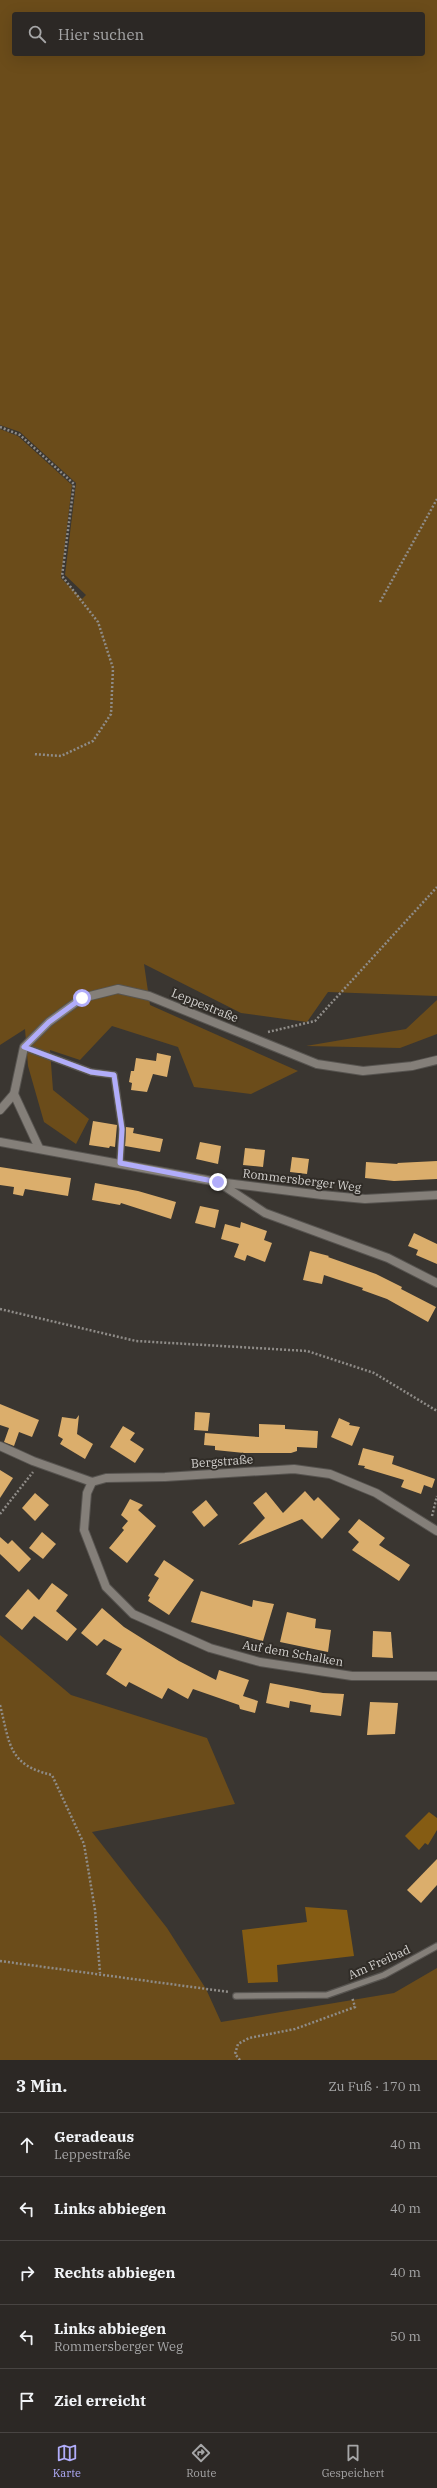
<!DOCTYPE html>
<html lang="de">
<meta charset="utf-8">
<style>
body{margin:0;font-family:"IBM Plex Serif",serif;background:#34302d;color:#f1f3f6}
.stop{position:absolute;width:12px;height:12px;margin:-9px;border:3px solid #b1adfa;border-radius:50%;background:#fff}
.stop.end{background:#b1adfa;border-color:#fff;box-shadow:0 1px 4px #0008}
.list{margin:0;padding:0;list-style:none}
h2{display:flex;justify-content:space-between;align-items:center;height:52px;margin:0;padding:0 16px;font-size:17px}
h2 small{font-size:13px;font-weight:400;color:#a6a6a7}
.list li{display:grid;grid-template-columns:26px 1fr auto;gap:12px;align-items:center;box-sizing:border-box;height:64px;padding:0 16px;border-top:1px solid #484442}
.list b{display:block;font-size:15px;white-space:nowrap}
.list p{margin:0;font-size:13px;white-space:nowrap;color:#a6a6a7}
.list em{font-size:13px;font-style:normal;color:#a6a6a7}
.icon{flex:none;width:22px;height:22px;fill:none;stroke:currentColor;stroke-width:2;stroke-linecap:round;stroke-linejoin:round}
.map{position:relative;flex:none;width:437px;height:2060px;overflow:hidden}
.search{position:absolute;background:#2c2825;box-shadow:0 4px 16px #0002;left:12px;right:12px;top:12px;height:44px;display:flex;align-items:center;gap:10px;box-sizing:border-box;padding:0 14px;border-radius:4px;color:#a6a6a7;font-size:15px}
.sheet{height:372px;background:#2c2825}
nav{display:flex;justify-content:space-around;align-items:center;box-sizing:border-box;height:56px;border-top:1px solid #484442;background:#2c2825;font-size:11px;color:#a6a6a7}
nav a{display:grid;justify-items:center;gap:2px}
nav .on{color:#b1adfa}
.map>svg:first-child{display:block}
.green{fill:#6b4c1a;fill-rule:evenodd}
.water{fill:#855c13}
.building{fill:#dbae6c}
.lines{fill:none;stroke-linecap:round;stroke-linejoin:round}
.service-casing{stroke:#575450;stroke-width:8}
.minor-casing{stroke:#575450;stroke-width:10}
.path{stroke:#8f8c88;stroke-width:2.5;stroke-dasharray:2 2;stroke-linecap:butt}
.service{stroke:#847f79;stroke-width:5.5}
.minor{stroke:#847f79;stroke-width:8}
.route{stroke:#b1adfa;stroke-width:5}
.labels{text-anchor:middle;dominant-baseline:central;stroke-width:4;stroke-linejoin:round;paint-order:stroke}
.street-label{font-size:12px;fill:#d5d3d0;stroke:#302c27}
</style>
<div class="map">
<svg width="437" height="2060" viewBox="0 0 437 2060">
<rect width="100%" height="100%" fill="#3a3631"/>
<g class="green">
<path d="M0 0H437V996L328 992 307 1022 241 1013 144 964 150 1005 298 1071 251 1094 194 1087 178 1047 112 1026 80 1060 50 1050 53 1090 89 1119 76 1144 44 1122 28 1066 25 1029 0 1045V429L18 436 72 485 61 578 82 599 86 595 65 575 76 483 20 432 0 425ZM14 14H423V54H14Z"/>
<polygon points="437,1000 437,1034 400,1048 306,1046 406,1029"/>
<polygon points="0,1635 71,1695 207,1738 235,1804 92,1832 167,1928 206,1989 221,2022 394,1993 437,1968 437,2060 0,2060"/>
</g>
<g class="water">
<polygon points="429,1812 437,1818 437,1830 428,1845 425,1843 419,1850 405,1836"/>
<polygon points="305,1907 347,1910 354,1956 277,1965 278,1982 248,1983 242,1930 307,1922"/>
</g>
<g class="building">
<polygon points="157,1053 171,1056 167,1077 153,1074 147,1092 131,1090 132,1083 129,1082 131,1071 134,1071 136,1058 156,1061"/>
<polygon points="93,1121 117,1125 115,1147 110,1146 109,1148 89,1145"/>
<polygon points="126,1127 134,1128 133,1133 163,1139 160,1152 125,1146"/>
<polygon points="200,1142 221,1146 218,1164 196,1159"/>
<polygon points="245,1148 265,1150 263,1167 243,1165"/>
<polygon points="292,1157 309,1159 307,1174 290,1172"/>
<polygon points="437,1161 437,1179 394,1181 365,1178 366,1162 398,1164 397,1163"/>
<polygon points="0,1167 71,1178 68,1196 25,1189 23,1196 13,1194 14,1187 0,1185"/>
<polygon points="95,1183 138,1191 176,1202 171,1219 121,1203 120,1205 92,1200"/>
<polygon points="200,1206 219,1210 215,1228 195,1223"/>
<polygon points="241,1222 267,1231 264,1240 272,1243 265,1262 247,1255 245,1261 234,1257 239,1244 221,1239 225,1224 240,1228"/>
<polygon points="414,1233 437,1244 437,1264 416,1255 418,1250 408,1246"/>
<polygon points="310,1251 329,1256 328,1257 376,1274 402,1287 401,1289 436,1307 428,1322 387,1299 362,1290 363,1288 324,1275 322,1284 303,1280"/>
<polygon points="0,1404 39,1420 32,1437 19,1432 14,1446 4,1442 9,1428 0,1425"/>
<polygon points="195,1412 210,1413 208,1431 194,1430"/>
<polygon points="79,1415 77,1434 93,1444 85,1459 60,1444 63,1439 58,1436 62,1417 76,1419"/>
<polygon points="339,1418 350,1423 349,1425 360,1427 352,1446 331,1437"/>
<polygon points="259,1424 285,1425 285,1429 318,1431 317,1448 297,1447 297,1451 291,1453 244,1453 215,1450 215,1446 204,1445 205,1433 259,1437"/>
<polygon points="123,1426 135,1433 130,1440 144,1449 135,1463 110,1447"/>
<polygon points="363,1448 394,1456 392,1464 435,1479 432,1488 424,1485 421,1494 401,1487 404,1480 364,1468 365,1466 358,1465"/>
<polygon points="0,1470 13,1478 0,1498"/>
<polygon points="305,1491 314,1501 318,1497 340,1519 322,1539 302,1519 238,1545 265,1518 253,1503 266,1492 283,1513"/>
<polygon points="35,1493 49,1505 35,1521 22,1508"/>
<polygon points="130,1499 143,1505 138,1510 156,1526 127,1563 109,1548 124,1530 122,1528 128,1521 121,1515"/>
<polygon points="206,1500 218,1515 204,1527 192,1512"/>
<polygon points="359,1519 385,1538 379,1545 410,1565 399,1581 352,1550 359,1542 348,1532"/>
<polygon points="42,1532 56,1544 43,1559 29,1548"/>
<polygon points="0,1537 8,1544 12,1540 31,1559 19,1572 0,1554"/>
<polygon points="164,1560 194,1580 169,1615 148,1601 150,1597 148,1596 159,1578 154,1575"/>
<polygon points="52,1583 68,1595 56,1611 77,1629 67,1641 34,1616 22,1630 5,1616 28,1589 39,1600"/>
<polygon points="201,1591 252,1607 253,1600 274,1604 263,1641 191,1622"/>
<polygon points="102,1608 124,1627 151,1644 179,1661 216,1680 219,1670 249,1680 243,1696 258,1701 255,1713 240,1709 239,1705 193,1689 188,1699 168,1688 162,1699 129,1682 126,1687 106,1674 122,1649 104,1639 97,1646 81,1633"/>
<polygon points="287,1612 316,1619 315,1628 331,1630 328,1652 280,1642"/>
<polygon points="373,1631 391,1632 393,1658 372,1657"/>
<polygon points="270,1683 323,1693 344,1694 341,1716 310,1712 311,1705 290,1701 289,1708 266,1703"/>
<polygon points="370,1702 398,1703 395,1734 367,1735"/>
<polygon points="437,1859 437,1885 421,1903 407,1890"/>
</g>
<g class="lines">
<g class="service-casing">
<g id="service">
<polyline points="24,1047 91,1072 114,1075 122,1129 120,1163"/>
<polyline points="236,1996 327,1995 384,1975 437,1946"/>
</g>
</g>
<g class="minor-casing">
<g id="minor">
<polyline points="14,1094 39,1148"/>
<polyline points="0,1110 14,1094 24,1047 49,1022 82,998 118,989 149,996 317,1064 363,1071 412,1066 437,1060"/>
<polyline points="0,1142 218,1182 322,1195 365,1199 437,1195"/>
<polyline points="221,1184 265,1213 388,1258 437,1283"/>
<polyline points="0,1446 33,1461 92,1482 106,1478 165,1477 294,1469 330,1474 376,1493 437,1531"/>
<polyline points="92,1482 87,1493 84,1530 106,1587 133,1614 210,1648 260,1662 352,1676 437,1676"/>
</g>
</g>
<g class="path">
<polyline points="0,427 20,435 74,484 62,576 98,622 113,668 111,714 93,741 61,756 33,754"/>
<polyline points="380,602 437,499"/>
<polyline points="268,1032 315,1021 437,887"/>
<polyline points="0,1309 136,1341 307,1351 374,1373 437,1411"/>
<polyline points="0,1514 33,1472"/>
<polyline points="432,1516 437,1496"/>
<path d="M0 1705C10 1744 8 1765 52 1775L84 1844 95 1910 100 1973"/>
<polyline points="0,1961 229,1992"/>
<polyline points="240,2060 235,2054 238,2044 249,2038 295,2029 355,2007 352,1997"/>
</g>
<use href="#service" class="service"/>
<use href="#minor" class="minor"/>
</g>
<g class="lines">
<polyline class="route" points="82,998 49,1022 24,1047 91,1072 114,1075 122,1129 120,1163 218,1182"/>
</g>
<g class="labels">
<g class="street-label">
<text transform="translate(205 1005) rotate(22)">Leppestraße</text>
<text transform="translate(302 1180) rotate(7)">Rommersberger Weg</text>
<text transform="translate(222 1461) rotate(-4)">Bergstraße</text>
<text transform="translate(293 1653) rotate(10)">Auf dem Schalken</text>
<text transform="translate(379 1962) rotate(-24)">Am Freibad</text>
</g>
</g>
</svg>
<div class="stop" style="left:82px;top:998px"></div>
<div class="stop end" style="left:218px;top:1182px"></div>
<div class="search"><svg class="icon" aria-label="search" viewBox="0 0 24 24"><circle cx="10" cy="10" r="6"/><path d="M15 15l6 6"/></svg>Hier suchen</div>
</div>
<section class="sheet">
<h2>3 Min.<small>Zu Fuß · 170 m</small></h2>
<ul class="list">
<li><svg class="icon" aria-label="ahead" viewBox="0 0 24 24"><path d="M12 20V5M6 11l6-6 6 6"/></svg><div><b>Geradeaus</b><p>Leppestraße</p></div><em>40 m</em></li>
<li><svg class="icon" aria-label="left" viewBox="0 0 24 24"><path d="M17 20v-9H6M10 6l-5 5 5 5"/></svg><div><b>Links abbiegen</b></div><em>40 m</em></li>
<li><svg class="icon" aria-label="right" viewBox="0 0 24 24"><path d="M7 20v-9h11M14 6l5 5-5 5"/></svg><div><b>Rechts abbiegen</b></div><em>40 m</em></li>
<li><svg class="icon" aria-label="left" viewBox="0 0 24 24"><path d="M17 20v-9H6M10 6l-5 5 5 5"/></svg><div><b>Links abbiegen</b><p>Rommersberger Weg</p></div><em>50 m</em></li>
<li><svg class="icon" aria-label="arrive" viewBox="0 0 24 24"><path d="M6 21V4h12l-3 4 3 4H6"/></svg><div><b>Ziel erreicht</b></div></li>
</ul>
</section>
<nav>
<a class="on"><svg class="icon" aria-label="map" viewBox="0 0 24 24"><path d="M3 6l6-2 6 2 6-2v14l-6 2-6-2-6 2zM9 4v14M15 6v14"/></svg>Karte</a>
<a><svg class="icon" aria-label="directions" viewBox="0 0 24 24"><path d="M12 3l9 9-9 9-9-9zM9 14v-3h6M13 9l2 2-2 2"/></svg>Route</a>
<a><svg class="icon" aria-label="saved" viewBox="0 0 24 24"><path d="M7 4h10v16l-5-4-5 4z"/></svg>Gespeichert</a>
</nav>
